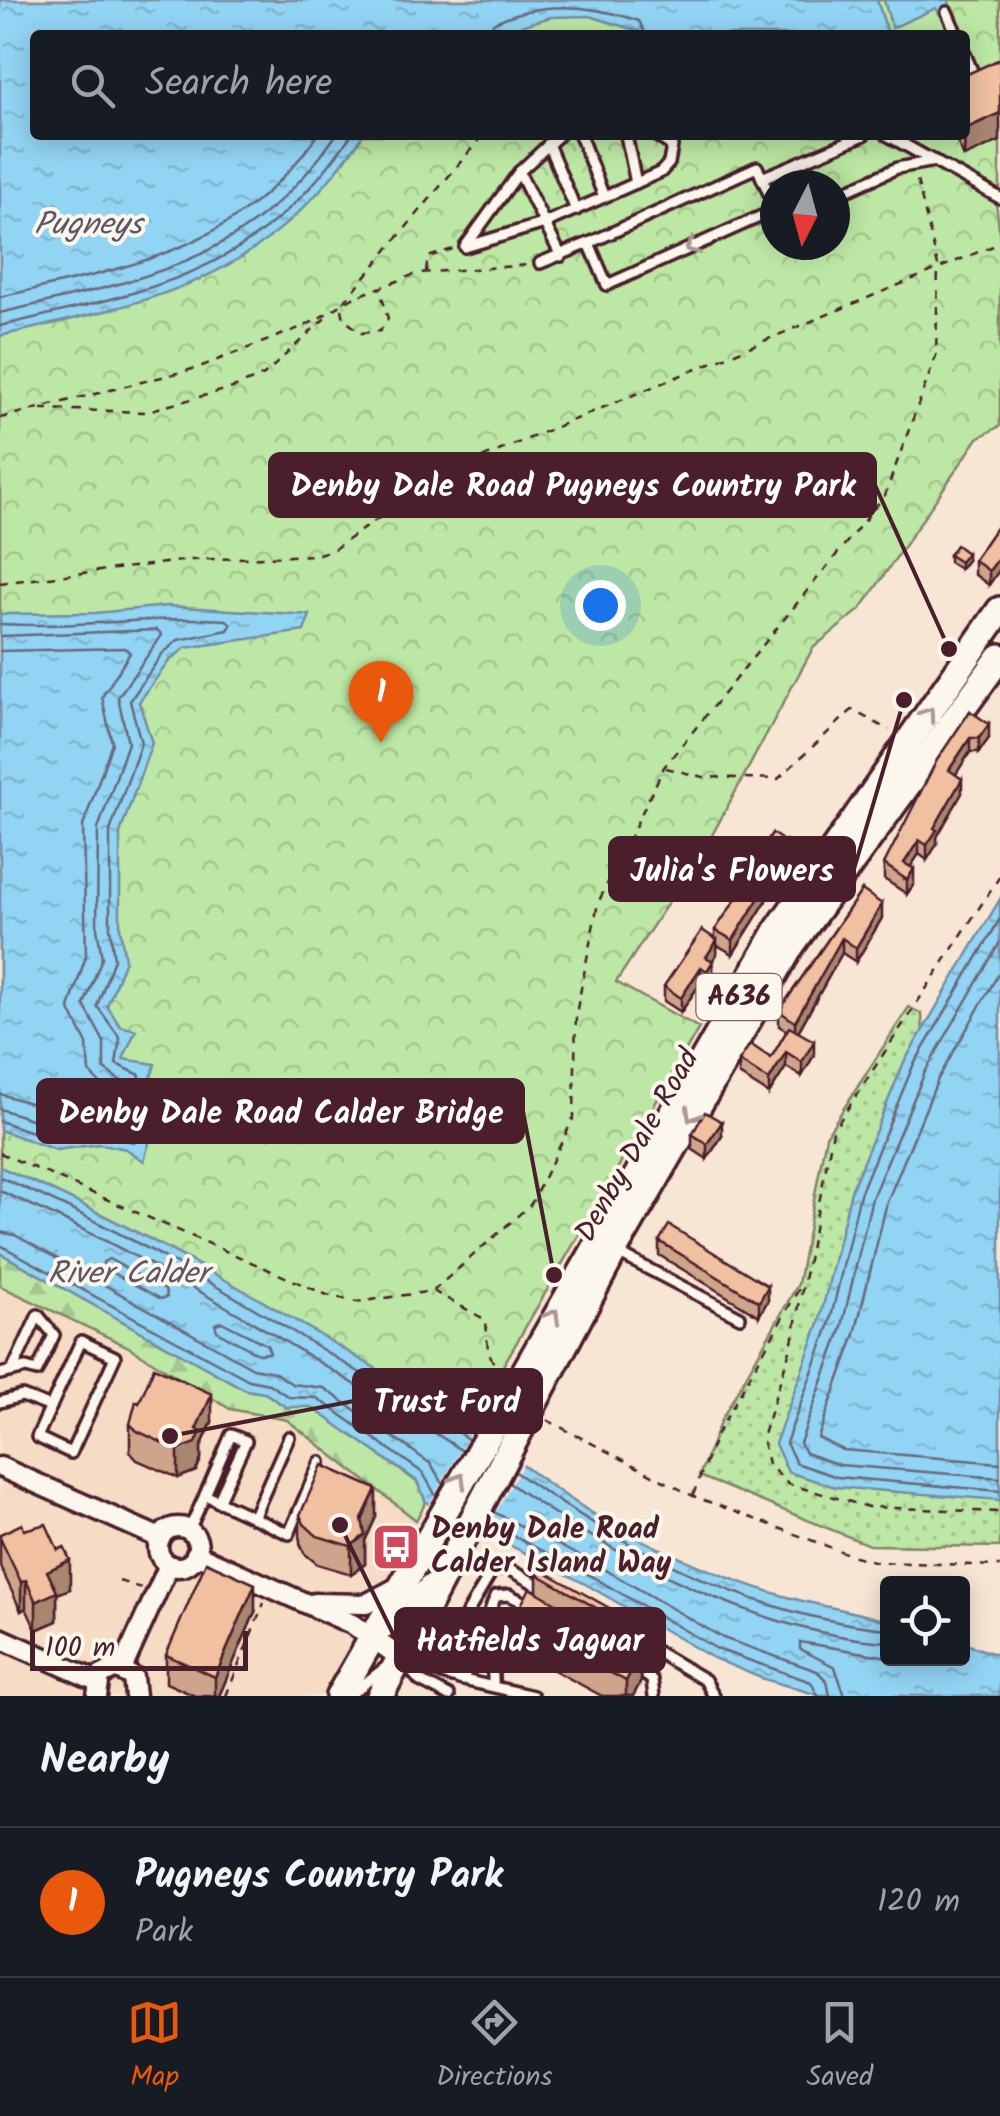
<!DOCTYPE html>
<style>
body{margin:0;font-family:Kalam,sans-serif;background:#20242c;color:#f1f3f6}
.controls{position:absolute;right:30px;bottom:30px;display:grid;overflow:hidden;border-radius:10px;box-shadow:0 5px 25px #0003}
.controls button{width:90px;height:90px;display:grid;place-items:center;padding:0;border:0;border-bottom:2px solid #363941;background:#171b24;color:#f1f3f6;font:50px sans-serif}
.compass{position:absolute;left:760px;top:170px;width:90px;height:90px;border-radius:50%;background:#171b24;box-shadow:0 5px 25px #0003;rotate:186deg}
.scale{position:absolute;left:30px;bottom:25px;width:218px;box-sizing:border-box;padding-left:10px;border:5px solid #4a1f2b;border-top:0;font-size:28px;line-height:35px;white-space:nowrap;color:#4a1f2b;-webkit-text-stroke:8px #fbf7ec;paint-order:stroke}
.you{position:absolute;left:600px;top:605px;width:35px;height:35px;margin:-25px;border:8px solid #fff;border-radius:50%;background:#1a73e8;box-shadow:0 0 0 15px #1a73e833}
.badge{display:grid;place-items:center;width:65px;height:65px;border-radius:50%;background:#ea580c;color:#fff;font-size:32px;font-weight:700}
.pin{position:absolute;translate:-50% -82px;filter:drop-shadow(0 2px 5px #0008)}
.pin::after{content:'';position:absolute;top:52px;width:35px;height:30px;background:inherit;clip-path:polygon(0 0,100% 0,50% 100%)}
.list{margin:0;padding:0;list-style:none}
h2{display:flex;justify-content:space-between;align-items:center;height:130px;margin:0;padding:0 40px;font-size:42px}
h2 small{font-size:32px;font-weight:400;color:#9ea1a6}
.list li{display:grid;grid-template-columns:65px 1fr auto;gap:30px;align-items:center;box-sizing:border-box;height:150px;padding:0 40px;border-top:2px solid #363941}
.list b{display:block;font-size:38px;white-space:nowrap}
.list p{margin:0;font-size:32px;white-space:nowrap;color:#9ea1a6}
.list em{font-size:32px;font-style:normal;color:#9ea1a6}
.icon{flex:none;width:55px;height:55px;fill:none;stroke:currentColor;stroke-width:2;stroke-linecap:round;stroke-linejoin:round}
.map{position:relative;flex:none;width:1000px;height:1696px;overflow:hidden}
.search{position:absolute;background:#171b24;box-shadow:0 5px 25px #0003;left:30px;right:30px;top:30px;height:110px;display:flex;align-items:center;gap:25px;box-sizing:border-box;padding:0 35px;border-radius:10px;color:#9ea1a6;font-size:38px}
.sheet{height:280px;background:#171b24}
nav{display:flex;justify-content:space-around;align-items:center;box-sizing:border-box;height:140px;border-top:2px solid #363941;background:#171b24;font-size:28px;color:#9ea1a6}
nav a{display:grid;justify-items:center;gap:5px}
nav .on{color:#ea580c}
.map>svg:first-child{display:block}
.built{fill:#f6dbc5}
.grass{fill:url(#grass-dots);stroke:#838368;stroke-width:2.5}
.forest{fill:url(#forest-firs);stroke:#838368;stroke-width:2.5}
.park{fill:url(#park-crowns);stroke:#838368;stroke-width:2.5;fill-rule:evenodd}
.water{fill:url(#water-ripples);stroke:#758ca3;stroke-width:2.5}
.pier{fill:#f8e6d5}
.lines{fill:none;stroke-linecap:round;stroke-linejoin:round}
.shore{stroke:#67677b;stroke-width:2.5}
.lane-casing{stroke:#4a1f2b;stroke-width:16}
.street-casing{stroke:#4a1f2b;stroke-width:25}
.primary-casing{stroke:#4a1f2b;stroke-width:32}
.path{stroke:#4a1f2b;stroke-width:2.5;stroke-dasharray:8 8;stroke-linecap:butt}
.lane{stroke:#fbf7ec;stroke-width:9}
.street{stroke:#fbf7ec;stroke-width:18}
.primary{stroke:#fbf7ec;stroke-width:25}
.wall{fill:#cea58a;stroke:#4a1f2b;stroke-width:2.5}
.shaded-wall{fill:#a88670;stroke:#4a1f2b;stroke-width:2.5}
.building{fill:#f0c0a0;stroke:#4a1f2b;stroke-width:2.5}
.oneway{stroke:#ab9695}
.labels{text-anchor:middle;dominant-baseline:central;stroke-width:8;stroke-linejoin:round;paint-order:stroke}
.shield{fill:#fbf7ec;stroke:#7f6065;stroke-width:2.5}
.shield-label{font-size:28px;font-weight:bold;fill:#4a1f2b}
.street-label{font-size:30px;fill:#4a1f2b;stroke:#fbf7ec}
.poi-label{font-size:30px;font-weight:bold;fill:#4a1f2b;stroke:#fbf7ec;text-anchor:start}
.water-label{font-size:32px;font-style:italic;fill:#605567;stroke:#fbf7ec}
.leader{fill:none;stroke:#4a1f2b;stroke-width:4}
.callout-dot{fill:#4a1f2b;stroke:#fbf7ec;stroke-width:4}
.callout{fill:#4a1f2b;stroke:#4a1f2b;stroke-width:4}
.callout-label{font-size:32px;text-anchor:middle;font-weight:bold;fill:#fff}
</style>
<div class="map">
<svg width="1000" height="1696" viewBox="0 0 1000 1696">
<defs>
<pattern id="grass-dots" width="8" height="8" patternUnits="userSpaceOnUse" patternTransform="scale(2.5)"><rect width="8" height="8" fill="#bce7a4"/><path d="M2 2h.1M6 6h.1" fill="none" stroke="#a3c68d" stroke-width="1.8" stroke-linecap="round"/></pattern>
<pattern id="forest-firs" width="22" height="20" patternUnits="userSpaceOnUse" patternTransform="scale(2.5)"><rect width="22" height="20" fill="#bce7a4"/><path d="M5 1l3.5 6h-7zM16 11l3.5 6h-7z" fill="#a3c68d"/></pattern>
<pattern id="park-crowns" width="20" height="18" patternUnits="userSpaceOnUse" patternTransform="scale(2.5)"><rect width="20" height="18" fill="#bce7a4"/><path d="M2 6a3 3 0 1 1 6 0M12 15a3 3 0 1 1 6 0" fill="none" stroke="#a3c68d"/></pattern>
<pattern id="water-ripples" width="26" height="14" patternUnits="userSpaceOnUse" patternTransform="scale(2.5)"><rect width="26" height="14" fill="#92d4f3"/><path d="M2 4q2-2 4 0t4 0M15 11q2-2 4 0t4 0" fill="none" stroke="#7fb6d0"/></pattern>
</defs>
<rect width="100%" height="100%" fill="#f8e6d5"/>
<filter id="ink" filterUnits="userSpaceOnUse"><feTurbulence type="fractalNoise" baseFrequency=".01" numOctaves="2"/><feDisplacementMap in="SourceGraphic" scale="20" xChannelSelector="R" yChannelSelector="G"/><feConvolveMatrix kernelMatrix="1 2 1 2 8 2 1 2 1" color-interpolation-filters="sRGB"/></filter>
<g filter="url(#ink)">
<polygon class="built" points="0,1286 127,1346 230,1409 287,1420 416,1520 340,1696 0,1696"/>
<polygon class="grass" points="909,1007 922,1014 923,1034 1000,1498 1000,1547 869,1545 699,1476 721,1420 798,1284 826,1136"/>
<polygon class="forest" points="0,1253 246,1390 265,1393 286,1407 311,1406 417,1482 426,1502 416,1520 287,1420 230,1409 127,1346 0,1286"/>
<path class="park" d="M0 0H1000V198L995 195 1000 235V426L978 438 861 609 813 648 711 837 616 982 699 1028 471 1421 47 1188 0 1174ZM35 35H965V135H35ZM775 185H835V245H775Z"/>
<g class="water">
<path d="M0 0H877L887 31 875 35H650L590 16 551 17 490 35H35V135H363C262 283 163 298 0 336Z"/>
<polygon points="884,0 948,0 952,10 940,15 936,8 892,28"/>
<polygon points="167,606 310,615 304,631 185,648 169,661 139,702 152,743 120,833 120,928 125,960 107,1006 120,1026 136,1030 123,1059 155,1064 148,1088 158,1111 144,1161 126,1149 100,1144 56,1150 0,1130 0,614 95,613"/>
<polygon points="1000,899 1000,1500 835,1487 788,1472 775,1444 819,1323 851,1191 904,1062"/>
<path d="M0 1167C155 1234 301 1322 445 1411 508 1450 563 1501 629 1534 679 1558 730 1581 784 1596 818 1606 854 1611 887 1621L888 1658H962L963 1643 1000 1656V1696H821L761 1678 713 1658 587 1585 426 1502 417 1481 311 1407H286L265 1393 246 1390 0 1253Z"/>
</g>
<polygon class="pier" points="473,1428 525,1461 482,1537 427,1508"/>
<g class="lines">
<g class="shore">
<path d="M490 35 493 23C540 0 592 5 639 21L646 35"/>
<path d="M0 297C126 268 239 251 317 135"/>
<path d="M0 313C142 279 247 265 336 135"/>
<path d="M0 326C154 289 255 276 351 135"/>
<path d="M0 624C76 629 151 615 227 620L231 625 228 630 178 640 162 654 130 701 141 743 110 831V928L114 959 97 1006 120 1038 116 1064 140 1075 138 1090 147 1113 140 1139 134 1142 100 1134 55 1140 0 1121"/>
<polyline points="0,636 157,630 162,635 118,697 128,743 98,829 97,928 102,958 84,1005 104,1042 104,1069 125,1084 134,1113 132,1123 56,1127 0,1109"/>
<polyline points="0,651 125,648 130,653 102,697 112,743 83,826 86,956 69,1008 87,1044 89,1072 110,1094 112,1104 56,1111 0,1094"/>
<polyline points="1000,919 913,1066 860,1194 829,1326 786,1443 796,1463 837,1477 1000,1491"/>
<polyline points="1000,942 925,1072 872,1198 841,1330 800,1443 805,1453 840,1465 1000,1478"/>
<polyline points="1000,971 938,1079 887,1202 855,1334 818,1438 843,1450 1000,1463"/>
<path d="M0 1177C125 1231 242 1299 357 1371 394 1394 433 1415 469 1440"/>
<path d="M0 1191C122 1244 237 1311 351 1382 388 1405 426 1425 462 1451"/>
<polyline points="0,1232 15,1235 253,1368 274,1372 292,1384 324,1388 431,1464 443,1484"/>
<polyline points="0,1245 249,1380 269,1384 289,1397 317,1398 423,1473 436,1496"/>
<polygon points="109,1259 165,1290 167,1297 161,1299 104,1268 103,1262"/>
<polygon points="222,1322 267,1345 270,1353 258,1354 217,1331 215,1324"/>
<path d="M515 1472C623 1548 753 1617 888 1629"/>
<path d="M509 1483C609 1554 763 1635 888 1642"/>
<polyline points="494,1512 597,1565 723,1638 817,1671 827,1681 830,1696"/>
<polyline points="488,1523 591,1576 717,1649 811,1682 818,1696"/>
<polyline points="845,1696 835,1667 800,1649 800,1642 888,1657"/>
</g>
<g class="lane-casing">
<g id="lane">
<polyline points="947,12 957,35"/>
<polyline points="965,54 975,78"/>
<polyline points="559,135 519,172 561,256"/>
<polyline points="580,135 604,197"/>
<polyline points="626,135 636,183"/>
<polyline points="887,135 1000,198"/>
<polyline points="548,144 576,210"/>
<polyline points="519,172 465,247 545,223 661,172 669,163 672,146 655,135"/>
<polyline points="762,178 775,207"/>
<polyline points="835,196 897,168 935,161"/>
<polyline points="775,223 770,225 766,214 607,285 589,243 757,167 762,178 864,135"/>
<polyline points="540,263 589,243"/>
<polyline points="616,1252 740,1317"/>
<polygon points="81,1341 115,1357 71,1453 37,1437"/>
<polyline points="0,1374 26,1368 37,1371 54,1335 38,1315 12,1371"/>
<polyline points="0,1402 22,1396 51,1407"/>
<polyline points="205,1495 231,1435 246,1441 218,1502"/>
<polyline points="253,1518 289,1437"/>
<polyline points="189,1530 205,1495 289,1534 320,1462"/>
<polyline points="642,1643 705,1680 714,1696"/>
<path d="M404 1658C425 1661 443 1680 464 1678L469 1662 459 1627 492 1571 506 1568 545 1589"/>
<polyline points="402,1660 420,1681 449,1696"/>
<polyline points="633,1666 652,1680 654,1696"/>
<polyline points="459,1679 533,1696"/>
<path d="M493 1685C495 1650 477 1634 496 1596L509 1595 529 1605"/>
<polyline points="351,1694 386,1667"/>
</g>
</g>
<g class="street-casing">
<g id="street">
<polyline points="0,1467 160,1538"/>
<circle cx="178" cy="1547" r="20"/>
<polyline points="196,1554 352,1624 401,1658"/>
<polyline points="314,1603 366,1604 398,1587"/>
<polyline points="376,1634 396,1622 429,1585"/>
<polyline points="0,1638 97,1681"/>
<polyline points="122,1669 169,1565"/>
<polyline points="97,1696 100,1676 116,1668 133,1677 135,1696"/>
</g>
</g>
<g class="primary-casing">
<g id="primary">
<polyline points="339,1696 779,928 1000,610"/>
<polyline points="380,1696 614,1251 791,946 1000,657"/>
</g>
</g>
<g class="path">
<polyline points="426,271 428,257 453,249"/>
<polyline points="344,302 483,135"/>
<polyline points="342,309 344,319 361,333 380,331 388,319 380,289"/>
<polyline points="41,409 144,412 236,387 264,375 325,318"/>
<polyline points="0,418 197,368 307,325 353,298 418,273 529,265"/>
<polyline points="0,583 190,560 316,555 334,549 443,474 1000,243"/>
<polyline points="666,768 703,777 778,779 852,710 889,730"/>
<polyline points="1000,876 833,1131 791,1347 762,1438 768,1464 788,1484 868,1507 1000,1512"/>
<polyline points="0,1153 327,1295 357,1302 433,1291 486,1320 488,1351 499,1375"/>
<polyline points="433,1291 531,1204 574,1117 576,1014 598,903 664,767 885,495 936,356 938,266 916,176"/>
<polyline points="547,1420 693,1496 851,1555 877,1562 1000,1566"/>
<polyline points="693,1495 716,1436 801,1285"/>
<polyline points="119,1581 141,1588"/>
<polyline points="226,1696 264,1603"/>
</g>
<use href="#lane" class="lane"/>
<use href="#street" class="street"/>
<use href="#primary" class="primary"/>
</g>
<g class="wall">
<polygon points="954,135 965,135 964,157"/>
<polygon points="1000,522 989,585 974,574 974,560"/>
<polygon points="949,555 967,560 960,569 949,562"/>
<polygon points="970,711 989,738 979,752 970,752 955,775 962,793 937,837 937,844 927,860 919,854 910,867 914,884 907,894 884,879 884,864"/>
<polygon points="759,854 785,856 772,877 759,868"/>
<polygon points="862,890 882,918 856,962 842,953 798,1032 814,1055 802,1076 786,1067 769,1094 739,1075 739,1061 771,1058 787,1031 779,1026 779,1011"/>
<polygon points="770,895 733,954 717,945 717,954 713,961 713,976 707,985 701,982 681,1012 664,1001 664,986 715,938 715,930"/>
<polygon points="692,1134 722,1136 707,1159 692,1149"/>
<polygon points="659,1241 768,1300 759,1316 659,1255"/>
<polygon points="212,1422 201,1447 201,1459 196,1471 178,1478 137,1460 130,1452 130,1424"/>
<polygon points="300,1515 376,1517 365,1541 365,1564 351,1574 317,1564 304,1553 300,1543"/>
<polygon points="24,1530 70,1589 57,1594 57,1621 36,1630 26,1608 21,1611 0,1566 0,1534"/>
<polygon points="537,1574 652,1632 652,1660 649,1666 641,1661 641,1681 633,1696 602,1696 513,1648 513,1620 537,1593"/>
<polygon points="255,1612 219,1696 195,1696 166,1683 166,1655"/>
</g>
<g class="shaded-wall">
<polygon points="1000,113 1000,141 964,157 965,129"/>
<polygon points="967,553 967,560 960,569 960,562"/>
<polygon points="1000,556 1000,569 989,585 989,571"/>
<polygon points="989,724 989,738 979,752 979,738"/>
<polygon points="970,738 970,752 949,785 949,770"/>
<polygon points="962,779 962,793 937,837 937,844 927,860 927,845 934,828"/>
<polygon points="919,840 919,854 904,877 904,863"/>
<polygon points="785,842 785,856 772,877 772,862"/>
<polygon points="914,869 914,884 907,894 907,880"/>
<polygon points="770,880 770,895 733,954 733,940"/>
<polygon points="882,904 882,918 856,962 856,948"/>
<polygon points="842,938 842,953 795,1037 795,1022"/>
<polygon points="717,940 717,954 706,971 706,957"/>
<polygon points="713,961 713,976 707,985 707,971"/>
<polygon points="701,967 701,982 681,1012 681,998"/>
<polygon points="814,1041 814,1055 802,1076 802,1062"/>
<polygon points="786,1052 786,1067 769,1094 769,1080"/>
<polygon points="722,1122 722,1136 707,1159 707,1144"/>
<polygon points="768,1286 768,1300 759,1316 759,1302"/>
<polygon points="212,1394 212,1422 201,1447 201,1459 196,1471 178,1478 178,1450 196,1429"/>
<polygon points="376,1489 376,1517 365,1541 365,1564 351,1574 351,1546"/>
<polygon points="70,1560 70,1589 57,1594 57,1621 36,1630 36,1602 47,1571"/>
<polygon points="26,1580 26,1608 21,1611 21,1582"/>
<polygon points="255,1584 255,1612 219,1696 215,1696 215,1677"/>
<polygon points="652,1632 652,1660 649,1666 649,1638"/>
<polygon points="641,1652 641,1681 633,1696 626,1696 626,1681"/>
</g>
<g class="building">
<polygon points="1000,59 1000,113 965,129 965,75"/>
<polygon points="1000,522 1000,556 989,571 974,560"/>
<polygon points="956,545 967,553 960,562 949,555"/>
<polygon points="970,711 989,724 979,738 970,738 949,770 962,779 934,828 937,830 927,845 919,840 904,863 914,869 907,880 884,864 937,760"/>
<polygon points="772,833 785,842 772,862 759,854"/>
<polygon points="755,871 770,880 733,940 715,930"/>
<polygon points="862,890 882,904 856,948 842,938 795,1022 779,1011"/>
<polygon points="702,930 717,940 706,957 713,961 707,971 701,967 681,998 664,986"/>
<polygon points="789,1027 814,1041 802,1062 786,1052 769,1080 739,1061 750,1044 771,1058"/>
<polygon points="705,1112 722,1122 707,1144 692,1134"/>
<polygon points="669,1225 768,1286 759,1302 659,1241"/>
<polygon points="154,1367 212,1394 196,1429 201,1431 196,1443 178,1450 137,1431 130,1424 136,1401 139,1403"/>
<polygon points="322,1465 376,1489 362,1519 365,1535 351,1546 317,1536 304,1524 300,1515"/>
<polygon points="22,1524 24,1530 46,1524 58,1550 64,1547 70,1560 47,1571 57,1592 36,1602 26,1580 21,1582 0,1538 0,1534"/>
<polygon points="206,1562 255,1584 215,1677 166,1655"/>
<polygon points="540,1569 652,1632 649,1638 537,1574"/>
<polygon points="530,1588 641,1652 626,1681 513,1620"/>
</g>
<defs><path id="oneway-chevron" d="M-2-3.5L2.5 0L-2 3.5" fill="none" stroke-width="1.6" stroke-linecap="round" stroke-linejoin="round" transform="scale(2.5)"/></defs>
<g class="oneway">
<use href="#oneway-chevron" transform="translate(692 247) rotate(156)"/>
<use href="#oneway-chevron" transform="translate(928 714) rotate(-55)"/>
<use href="#oneway-chevron" transform="translate(692 1115) rotate(120)"/>
<use href="#oneway-chevron" transform="translate(553 1316) rotate(-60)"/>
<use href="#oneway-chevron" transform="translate(459 1480) rotate(-60)"/>
</g>
</g>
<defs>
<g id="bus-square" transform="scale(2.5)"><rect x="-9" y="-9" width="18" height="18" rx="4" fill="#d1495b" stroke="#fbf7ec"/><path d="M-5-6H5V4H4V6H2V4H-2V6H-4V4H-5ZM-3.5-4V0h7V-4ZM-3.5 1.2v1.5H-2V1.2ZM2 1.2v1.5H3.5V1.2Z" fill="#fff"/></g>
</defs>
<g fill-rule="evenodd">
<use href="#bus-square" x="396" y="1547"/>
</g>
<g class="labels">
<rect class="shield" x="696.5" y="974" width="85" height="46" rx="8"/>
<g class="shield-label">
<text x="739" y="997">A636</text>
</g>
<g class="street-label">
<text transform="translate(638 1146) rotate(-60)">Denby Dale Road</text>
</g>
<g class="poi-label">
<text x="431" y="1530">Denby Dale Road<tspan x="431" dy="34">Calder Island Way</tspan></text>
</g>
<g class="water-label">
<text x="88" y="225">Pugneys</text>
<text x="128" y="1274">River Calder</text>
</g>
</g>
<path class="leader" d="M949 649L875 485M904 700L854 869M554 1275L523 1111M170 1436L354 1401M340 1525L396 1640"/>
<g class="callout-dot">
<circle cx="949" cy="649" r="10"/>
<circle cx="904" cy="700" r="10"/>
<circle cx="554" cy="1275" r="10"/>
<circle cx="170" cy="1436" r="10"/>
<circle cx="340" cy="1525" r="10"/>
</g>
<g class="callout">
<rect x="270" y="454" width="605" height="62" rx="10"/>
<rect x="610" y="838" width="244" height="62" rx="10"/>
<rect x="38" y="1080" width="485" height="62" rx="10"/>
<rect x="354" y="1370" width="187" height="62" rx="10"/>
<rect x="396" y="1609" width="268" height="62" rx="10"/>
</g>
<g class="callout-label">
<text x="573" y="496">Denby Dale Road Pugneys Country Park</text>
<text x="732" y="881">Julia's Flowers</text>
<text x="281" y="1123">Denby Dale Road Calder Bridge</text>
<text x="447" y="1412">Trust Ford</text>
<text x="530" y="1651">Hatfields Jaguar</text>
</g>
</svg>
<div class="controls">
<button><svg class="icon" aria-label="locate" viewBox="0 0 24 24"><circle cx="12" cy="12" r="6"/><path d="M12 2v4M12 18v4M2 12h4M18 12h4"/></svg></button>
</div>
<svg class="compass" viewBox="-18 -18 36 36"><path d="M0-13l5 13h-10z" fill="#e53935"/><path d="M0 13l5-13h-10z" fill="#9ea1a6"/></svg>
<div class="scale">100 m</div>
<div class="you"></div>
<div class="pin badge" style="left:381px;top:743px">1</div>
<div class="search"><svg class="icon" aria-label="search" viewBox="0 0 24 24"><circle cx="10" cy="10" r="6"/><path d="M15 15l6 6"/></svg>Search here</div>
</div>
<section class="sheet">
<h2>Nearby<small></small></h2>
<ul class="list">
<li><span class="badge">1</span><div><b>Pugneys Country Park</b><p>Park</p></div><em>120 m</em></li>
</ul>
</section>
<nav>
<a class="on"><svg class="icon" aria-label="map" viewBox="0 0 24 24"><path d="M3 6l6-2 6 2 6-2v14l-6 2-6-2-6 2zM9 4v14M15 6v14"/></svg>Map</a>
<a><svg class="icon" aria-label="directions" viewBox="0 0 24 24"><path d="M12 3l9 9-9 9-9-9zM9 14v-3h6M13 9l2 2-2 2"/></svg>Directions</a>
<a><svg class="icon" aria-label="saved" viewBox="0 0 24 24"><path d="M7 4h10v16l-5-4-5 4z"/></svg>Saved</a>
</nav>
